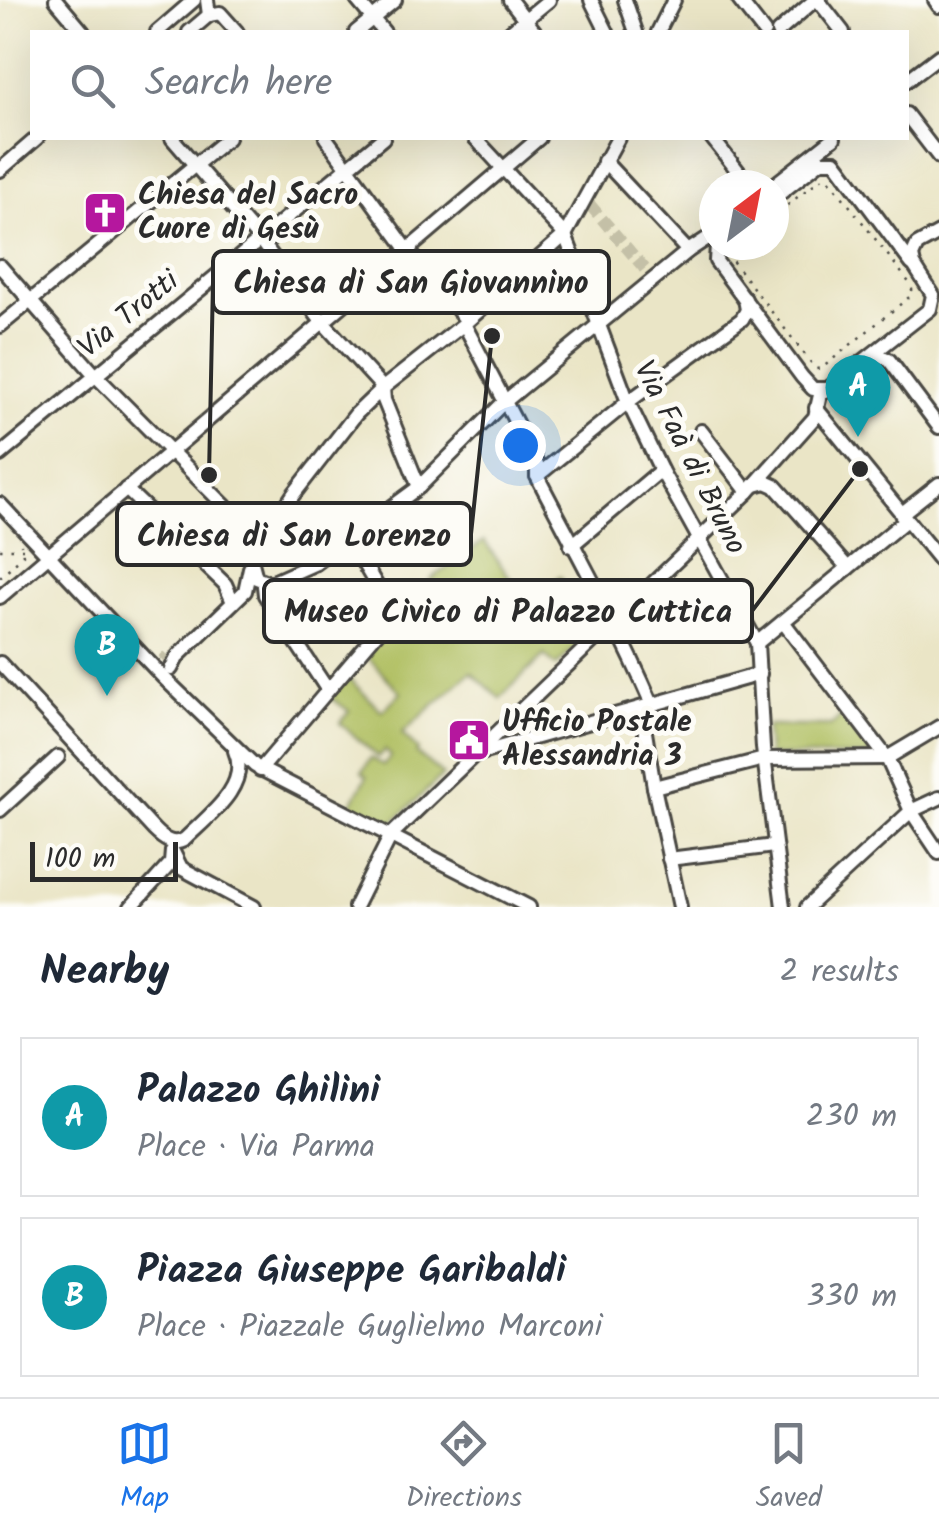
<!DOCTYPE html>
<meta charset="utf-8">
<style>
body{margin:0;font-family:Kalam,sans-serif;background:#f2f2f3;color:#1f2937}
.compass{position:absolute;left:699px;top:170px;width:90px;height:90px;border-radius:50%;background:#fff;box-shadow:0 10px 40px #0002;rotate:32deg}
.scale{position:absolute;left:30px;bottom:25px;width:148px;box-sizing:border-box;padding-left:10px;border:5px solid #2b2b2b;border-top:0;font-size:28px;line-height:35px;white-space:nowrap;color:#2b2b2b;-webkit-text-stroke:8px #fdfcf7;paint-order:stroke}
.you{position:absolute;left:520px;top:445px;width:35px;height:35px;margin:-25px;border:8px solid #fff;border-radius:50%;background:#1a73e8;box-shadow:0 0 0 15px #1a73e833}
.badge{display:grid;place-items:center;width:65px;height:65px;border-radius:50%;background:#1a73e8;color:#fff;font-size:32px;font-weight:700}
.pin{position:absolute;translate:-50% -82px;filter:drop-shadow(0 2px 5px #0008)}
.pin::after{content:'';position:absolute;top:52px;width:35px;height:30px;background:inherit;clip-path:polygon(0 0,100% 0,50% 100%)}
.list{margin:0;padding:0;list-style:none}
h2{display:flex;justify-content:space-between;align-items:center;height:130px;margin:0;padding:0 40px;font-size:42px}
h2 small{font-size:32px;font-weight:400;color:#747a83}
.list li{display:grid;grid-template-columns:65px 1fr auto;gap:30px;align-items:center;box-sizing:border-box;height:160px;margin:0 20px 20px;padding:0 20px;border:2px solid #e0e1e3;border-radius:0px}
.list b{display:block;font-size:38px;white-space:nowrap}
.list p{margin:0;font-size:32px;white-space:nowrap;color:#747a83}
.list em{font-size:32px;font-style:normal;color:#747a83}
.icon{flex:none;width:55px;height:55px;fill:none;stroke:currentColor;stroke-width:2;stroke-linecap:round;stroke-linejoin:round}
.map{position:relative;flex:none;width:939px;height:907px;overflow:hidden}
.search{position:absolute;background:#fff;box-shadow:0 10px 40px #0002;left:30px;right:30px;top:30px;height:110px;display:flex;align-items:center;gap:25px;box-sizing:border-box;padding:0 35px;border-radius:0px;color:#747a83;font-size:38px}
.sheet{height:490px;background:#fff}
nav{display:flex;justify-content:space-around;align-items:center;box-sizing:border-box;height:140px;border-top:2px solid #e0e1e3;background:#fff;font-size:28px;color:#747a83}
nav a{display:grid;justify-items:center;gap:5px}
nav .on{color:#1a73e8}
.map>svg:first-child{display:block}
.green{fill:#b1c063;stroke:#6e7647;stroke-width:2.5}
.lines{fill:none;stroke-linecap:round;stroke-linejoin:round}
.minor-tunnel{stroke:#c4c0a7;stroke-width:12;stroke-dasharray:12 6;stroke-linecap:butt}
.minor-casing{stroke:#484742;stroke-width:18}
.path{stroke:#484742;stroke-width:2.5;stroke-dasharray:2.5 8;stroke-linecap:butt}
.minor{stroke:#fff;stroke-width:12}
.labels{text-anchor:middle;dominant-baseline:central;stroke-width:10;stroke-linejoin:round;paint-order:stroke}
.poi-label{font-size:30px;font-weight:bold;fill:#2b2b2b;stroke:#fdfcf7;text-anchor:start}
.street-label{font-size:30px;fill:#2b2b2b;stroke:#fdfcf7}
.leader{fill:none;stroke:#2b2b2b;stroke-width:4}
.callout-dot{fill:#2b2b2b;stroke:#fdfcf7;stroke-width:4}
.callout{fill:#fdfcf7;stroke:#2b2b2b;stroke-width:4}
.callout-label{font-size:32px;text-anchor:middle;font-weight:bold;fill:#2b2b2b}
</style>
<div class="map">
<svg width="939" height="907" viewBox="0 0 939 907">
<rect width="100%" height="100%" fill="#fdfcf7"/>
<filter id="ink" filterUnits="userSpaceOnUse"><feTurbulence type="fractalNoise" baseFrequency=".01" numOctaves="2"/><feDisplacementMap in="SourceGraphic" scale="20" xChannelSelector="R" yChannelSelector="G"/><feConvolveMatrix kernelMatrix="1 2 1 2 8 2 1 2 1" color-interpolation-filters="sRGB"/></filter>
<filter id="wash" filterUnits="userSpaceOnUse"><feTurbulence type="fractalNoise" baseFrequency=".0048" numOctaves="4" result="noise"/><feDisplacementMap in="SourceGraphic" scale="40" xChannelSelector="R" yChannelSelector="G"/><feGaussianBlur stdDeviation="2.25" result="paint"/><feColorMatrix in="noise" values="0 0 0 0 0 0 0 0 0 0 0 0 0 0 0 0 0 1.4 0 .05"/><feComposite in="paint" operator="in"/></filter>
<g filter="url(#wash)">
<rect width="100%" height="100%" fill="#eae5c6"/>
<g class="green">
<polygon points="484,541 515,585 492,604 501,616 560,577 593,630 556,666 544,655 500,698 471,672 402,733 418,750 416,753 443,775 390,825 351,805 367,776 362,772 371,758 383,765 391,756 385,750 378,757 340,723 349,711 327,695 345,675 382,711 401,693 364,653 402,610 401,607 433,586 430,580"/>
<polygon points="847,711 878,756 768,756 766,726 831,726"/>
</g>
</g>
<g filter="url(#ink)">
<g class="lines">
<g class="minor-tunnel">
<polyline points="590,205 651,276"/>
<polyline points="163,661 168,656"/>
</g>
<g class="minor-casing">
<g id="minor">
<polyline points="56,0 83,32"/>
<polyline points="207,0 209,15"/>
<polyline points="357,0 384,32"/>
<polyline points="510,0 535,32"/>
<polyline points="591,0 607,32"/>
<polyline points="625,0 636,32"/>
<polyline points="739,0 764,32"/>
<polyline points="818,0 843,32"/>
<polyline points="935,0 939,6"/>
<polyline points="209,15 220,13 237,32"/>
<polyline points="157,32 194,0"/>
<polyline points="189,32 209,15"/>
<polyline points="356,32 395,0"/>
<polyline points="510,32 549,0"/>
<polyline points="658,32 674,0"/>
<polyline points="778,32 815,0"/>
<polyline points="906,81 939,56"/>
<polyline points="906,114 939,157"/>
<polyline points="172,138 260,240 319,318 383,388 384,400 419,487"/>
<polyline points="326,138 407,249 467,321"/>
<polyline points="475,138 565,235 628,402 661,470 757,643 763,748 783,907"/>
<polyline points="712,138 749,185"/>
<polyline points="604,161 688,251"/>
<polyline points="0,170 37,138"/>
<polyline points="774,185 834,138"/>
<polyline points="774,198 821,161 835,161 912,264"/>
<polyline points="717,245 716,261 802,377 813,389 827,389"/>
<polyline points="0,266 95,375 258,539 258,550"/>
<path d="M464 324 532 453 537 465V476C576 551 617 624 651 702"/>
<polyline points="0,326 228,138"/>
<polyline points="871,356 881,356 889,360 939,427"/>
<polyline points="816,408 939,559"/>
<polyline points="701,431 748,492"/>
<polyline points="0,455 383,138"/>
<polyline points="537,476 628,402 742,319 747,310 745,299"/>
<polyline points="755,485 766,482 775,486 848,568"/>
<polyline points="126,489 225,584 233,602"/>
<polyline points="0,504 163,677 255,766 529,907"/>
<path d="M282 513C275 531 299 559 316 563"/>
<polyline points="901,514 939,484"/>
<polyline points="571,546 661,470"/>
<polyline points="272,584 256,578 251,559 293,495 356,414 383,388 464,324 565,235 618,138"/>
<polyline points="0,597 539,138"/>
<polyline points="784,623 887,758"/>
<polyline points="757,643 906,520"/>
<path d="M0 663 154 830C163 839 173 847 185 839 207 817 251 786 235 751"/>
<polyline points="171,669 178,656 245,591 250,568"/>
<polyline points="327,689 265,595 264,586 316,563 419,487 503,403 688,251 714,234"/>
<polyline points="641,708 654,787 680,907"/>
<polyline points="939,727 887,758 911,811 939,853"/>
<polyline points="477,754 760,674"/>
<polyline points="260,770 393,614 350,540"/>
<polyline points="654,787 764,759 887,758"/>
<polyline points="0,810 58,757"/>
<polyline points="173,852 181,868 254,907"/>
<polyline points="669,859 774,846"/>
<polyline points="131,907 171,863 172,851"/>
<polyline points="355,907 391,835 748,492 815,417 820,395 930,309 933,295 914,265 912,256 917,245 939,233"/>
<polyline points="807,907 911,811 939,798"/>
</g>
</g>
<g class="path">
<polyline points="737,245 729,252 730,258 816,369 822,368 913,294 911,285 828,178 820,179 774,216"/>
<polyline points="0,549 23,549"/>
<polyline points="0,577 23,555 21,544"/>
<path d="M402 608C436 584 449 603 479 622L514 614 541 622 576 639"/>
</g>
<use href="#minor" class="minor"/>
</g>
</g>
<defs>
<g id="church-square" transform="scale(2.25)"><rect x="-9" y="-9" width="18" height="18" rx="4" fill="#b5179e" stroke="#fdfcf7"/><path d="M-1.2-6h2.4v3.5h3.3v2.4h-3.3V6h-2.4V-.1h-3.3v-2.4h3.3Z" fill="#fff"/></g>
<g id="civic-square" transform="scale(2.25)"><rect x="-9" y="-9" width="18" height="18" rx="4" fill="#b5179e" stroke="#fdfcf7"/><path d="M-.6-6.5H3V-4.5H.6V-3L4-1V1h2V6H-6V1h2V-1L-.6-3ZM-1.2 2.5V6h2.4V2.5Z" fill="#fff"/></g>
</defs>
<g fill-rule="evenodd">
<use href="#church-square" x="105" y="213"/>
<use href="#civic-square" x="469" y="740"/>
</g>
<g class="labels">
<g class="poi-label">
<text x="138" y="196">Chiesa del Sacro<tspan x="138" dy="34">Cuore di Gesù</tspan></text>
<text x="502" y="723">Ufficio Postale<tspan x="502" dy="34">Alessandria 3</tspan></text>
</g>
<g class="street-label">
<text transform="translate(129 315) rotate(-39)">Via Trotti</text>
<text transform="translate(689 458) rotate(63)">Via Faà di Bruno</text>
</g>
</g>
<path class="leader" d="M209 475L213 282M492 336L471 534M860 469L752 611"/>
<g class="callout-dot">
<circle cx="209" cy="475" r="10"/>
<circle cx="492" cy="336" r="10"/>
<circle cx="860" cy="469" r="10"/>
</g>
<g class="callout">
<rect x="213" y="251" width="396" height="62" rx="10"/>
<rect x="117" y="503" width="354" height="62" rx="10"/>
<rect x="264" y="580" width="488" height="62" rx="10"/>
</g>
<g class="callout-label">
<text x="411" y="293">Chiesa di San Giovannino</text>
<text x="294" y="546">Chiesa di San Lorenzo</text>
<text x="508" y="622">Museo Civico di Palazzo Cuttica</text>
</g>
</svg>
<svg class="compass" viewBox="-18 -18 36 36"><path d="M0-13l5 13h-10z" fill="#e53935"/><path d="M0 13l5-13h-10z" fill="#747a83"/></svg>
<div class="scale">100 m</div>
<div class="you"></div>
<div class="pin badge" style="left:858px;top:437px;background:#0f9aa8">A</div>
<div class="pin badge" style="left:107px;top:696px;background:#0f9aa8">B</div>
<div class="search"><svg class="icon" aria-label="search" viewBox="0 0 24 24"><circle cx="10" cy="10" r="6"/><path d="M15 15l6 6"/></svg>Search here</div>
</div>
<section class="sheet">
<h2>Nearby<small>2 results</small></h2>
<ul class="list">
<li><span class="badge" style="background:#0f9aa8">A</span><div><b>Palazzo Ghilini</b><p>Place · Via Parma</p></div><em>230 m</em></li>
<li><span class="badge" style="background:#0f9aa8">B</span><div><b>Piazza Giuseppe Garibaldi</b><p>Place · Piazzale Guglielmo Marconi</p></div><em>330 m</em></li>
</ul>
</section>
<nav>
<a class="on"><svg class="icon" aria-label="map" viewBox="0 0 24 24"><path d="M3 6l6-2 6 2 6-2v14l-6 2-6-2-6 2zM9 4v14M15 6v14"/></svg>Map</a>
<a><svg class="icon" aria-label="directions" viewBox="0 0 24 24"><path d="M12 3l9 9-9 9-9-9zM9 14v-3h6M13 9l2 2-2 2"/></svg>Directions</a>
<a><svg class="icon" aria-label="saved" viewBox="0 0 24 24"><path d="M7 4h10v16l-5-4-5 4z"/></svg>Saved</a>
</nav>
